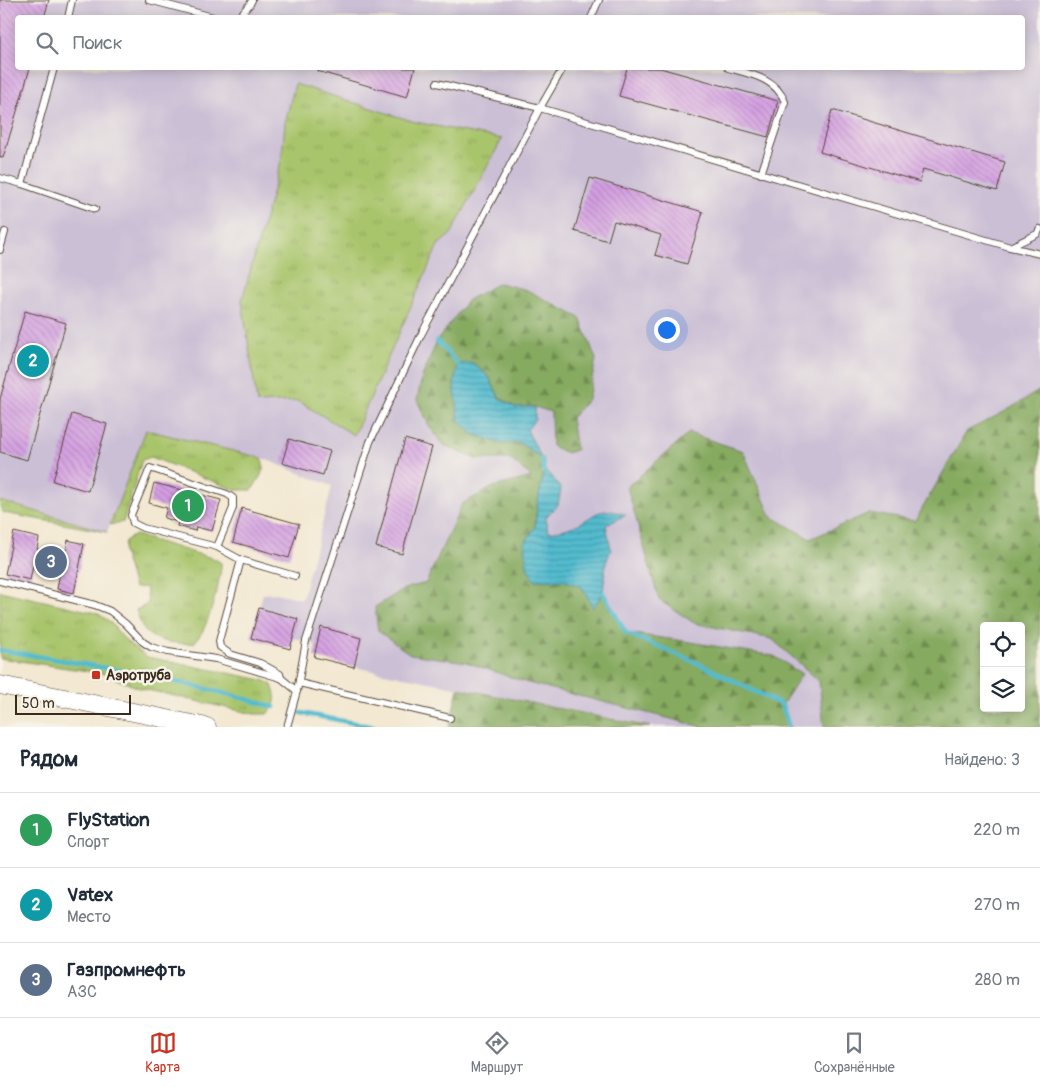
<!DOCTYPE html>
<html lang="ru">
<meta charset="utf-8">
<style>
body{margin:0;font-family:Pangolin,sans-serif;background:#f2f2f3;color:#1f2937}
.controls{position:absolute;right:15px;bottom:15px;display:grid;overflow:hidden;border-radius:5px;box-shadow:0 2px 12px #0003}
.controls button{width:45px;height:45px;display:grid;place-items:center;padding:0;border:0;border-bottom:1px solid #e0e1e3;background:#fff;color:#1f2937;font:25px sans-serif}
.scale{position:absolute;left:15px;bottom:12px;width:116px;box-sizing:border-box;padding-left:5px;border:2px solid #3b2a1e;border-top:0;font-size:14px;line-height:18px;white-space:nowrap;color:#3b2a1e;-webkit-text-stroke:4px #f7f3e8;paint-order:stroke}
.you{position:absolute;left:666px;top:329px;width:18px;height:18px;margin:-12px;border:4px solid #fff;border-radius:50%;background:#1a73e8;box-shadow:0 0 0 8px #1a73e833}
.badge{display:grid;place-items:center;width:32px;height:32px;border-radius:50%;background:#c8321e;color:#fff;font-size:16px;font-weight:700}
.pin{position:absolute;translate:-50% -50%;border:2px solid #fff;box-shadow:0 1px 5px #0006}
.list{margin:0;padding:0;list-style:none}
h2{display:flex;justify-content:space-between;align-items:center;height:65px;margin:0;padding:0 20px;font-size:21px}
h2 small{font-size:16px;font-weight:400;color:#747a83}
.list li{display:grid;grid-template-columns:32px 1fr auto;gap:15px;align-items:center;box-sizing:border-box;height:75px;padding:0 20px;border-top:1px solid #e0e1e3}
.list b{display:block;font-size:19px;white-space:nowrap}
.list p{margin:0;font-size:16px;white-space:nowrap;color:#747a83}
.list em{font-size:16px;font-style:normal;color:#747a83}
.icon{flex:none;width:28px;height:28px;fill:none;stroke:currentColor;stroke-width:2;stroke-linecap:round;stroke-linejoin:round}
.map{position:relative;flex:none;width:1040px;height:727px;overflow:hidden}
.search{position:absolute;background:#fff;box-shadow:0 2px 12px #0003;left:15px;right:15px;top:15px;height:55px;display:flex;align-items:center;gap:12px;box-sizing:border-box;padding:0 18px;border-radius:5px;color:#747a83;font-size:19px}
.sheet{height:290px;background:#fff}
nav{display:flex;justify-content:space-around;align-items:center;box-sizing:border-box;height:70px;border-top:1px solid #e0e1e3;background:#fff;font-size:14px;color:#747a83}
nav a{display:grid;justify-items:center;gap:2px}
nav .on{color:#c8321e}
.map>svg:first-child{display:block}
.industrial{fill:#cbbfd5;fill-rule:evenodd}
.grass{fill:url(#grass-tufts);stroke:#727845}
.forest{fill:url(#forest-firs);stroke:#606a3f;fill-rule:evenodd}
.water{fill:url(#water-rules);stroke:#467276}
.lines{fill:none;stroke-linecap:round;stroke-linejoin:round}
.stream{stroke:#52bbcf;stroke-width:4.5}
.building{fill:url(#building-back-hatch)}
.service-casing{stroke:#574639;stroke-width:8}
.secondary-casing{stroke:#574639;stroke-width:19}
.service{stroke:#fff;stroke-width:6}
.secondary{stroke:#fff;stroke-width:18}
.poi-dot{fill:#c8321e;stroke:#f7f3e8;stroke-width:2}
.labels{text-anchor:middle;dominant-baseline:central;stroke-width:5;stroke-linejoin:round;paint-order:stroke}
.poi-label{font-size:14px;font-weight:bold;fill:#3b2a1e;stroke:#f7f3e8;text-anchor:start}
</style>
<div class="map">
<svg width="1040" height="727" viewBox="0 0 1040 727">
<defs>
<pattern id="grass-tufts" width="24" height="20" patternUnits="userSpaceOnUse" patternTransform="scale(1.25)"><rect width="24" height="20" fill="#a9c56c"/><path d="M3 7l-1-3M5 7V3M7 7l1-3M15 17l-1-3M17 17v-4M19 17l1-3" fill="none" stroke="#92a95d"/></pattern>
<pattern id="forest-firs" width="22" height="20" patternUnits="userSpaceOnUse" patternTransform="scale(1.25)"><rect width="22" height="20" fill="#86aa60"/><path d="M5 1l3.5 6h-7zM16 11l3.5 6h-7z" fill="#6f8b4f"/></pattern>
<pattern id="water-rules" width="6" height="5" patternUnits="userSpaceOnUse" patternTransform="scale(1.25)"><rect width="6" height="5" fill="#52bbcf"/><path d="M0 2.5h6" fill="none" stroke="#4598a7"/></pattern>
<pattern id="building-back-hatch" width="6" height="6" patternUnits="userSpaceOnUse" patternTransform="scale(1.25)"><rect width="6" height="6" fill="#d49fe2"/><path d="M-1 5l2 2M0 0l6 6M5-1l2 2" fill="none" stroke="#ad82b7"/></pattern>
</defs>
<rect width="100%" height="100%" fill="#f7f3e8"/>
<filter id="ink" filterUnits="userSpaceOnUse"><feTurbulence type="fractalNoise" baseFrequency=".02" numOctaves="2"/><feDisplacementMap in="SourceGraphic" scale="10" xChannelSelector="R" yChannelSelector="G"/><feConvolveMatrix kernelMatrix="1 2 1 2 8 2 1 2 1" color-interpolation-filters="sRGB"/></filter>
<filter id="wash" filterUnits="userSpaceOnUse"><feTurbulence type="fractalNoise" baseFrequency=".0096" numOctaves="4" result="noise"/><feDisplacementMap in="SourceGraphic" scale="20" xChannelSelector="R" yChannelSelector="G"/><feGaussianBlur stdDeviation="1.12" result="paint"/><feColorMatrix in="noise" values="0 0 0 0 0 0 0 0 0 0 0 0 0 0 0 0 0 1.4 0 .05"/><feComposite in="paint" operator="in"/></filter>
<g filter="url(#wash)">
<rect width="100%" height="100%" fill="#f3e8d1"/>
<path class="industrial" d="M0 0H1040V727H653L354 667 314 657 316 645 294 638 290 649 251 638 263 594 276 593 302 599 332 486 262 458 147 430 107 532 0 501ZM18 18H1022V68H18ZM984 626H1021V708H984Z"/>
<g class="grass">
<polygon points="295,84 415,122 502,139 451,234 438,245 354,435 298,401 257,403 242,300 282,158 285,123"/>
<polygon points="146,430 262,458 264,470 252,490 235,490 151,457 142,460 123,522 110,525"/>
<polygon points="0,501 107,532 4,513 0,508"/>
<path d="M135 535 215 559 221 563C222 575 211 614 205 626 203 632 198 638 194 643 180 644 161 643 148 634 142 630 138 616 136 610L148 604 146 587 134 588 123 551 125 541Z"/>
<path d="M0 591 97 613 109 621 127 642 147 657 263 680 272 685C277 698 277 704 267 714H254L139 688 101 673 0 658Z"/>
</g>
<g class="forest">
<polygon points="499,283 527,290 580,318 596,359 588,399 571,418 576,450 567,453 552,446 551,412 535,407 515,407 499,397 489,377 473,363 458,365 454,384 460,420 502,444 520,443 542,459 544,471 537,506 535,527 525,543 534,580 566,581 582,587 593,607 603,593 626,633 684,641 774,656 802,674 782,705 789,727 703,727 528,683 466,662 410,654 378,631 375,607 404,589 426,583 462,504 493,487 532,477 510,459 475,459 442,444 428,424 417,400 422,377 437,341 448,326 468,300"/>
<path d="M1040 390V727H824L819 681 772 639 694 623 659 600 627 487 689 433 743 451 771 516 810 539 869 513 915 521 967 431 1006 411ZM984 626H1021V708H984Z"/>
<polygon points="458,688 650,727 449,727"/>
</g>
<g class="water">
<polygon points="473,363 489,377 499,398 515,407 535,407 535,419 527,430 542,459 520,443 502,444 473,434 459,420 454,384 458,364"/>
<path d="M544 471 551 475 561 489 558 505 546 517 548 532C555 531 564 530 571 527 597 518 594 504 626 515L606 525 611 549 606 563 603 593 593 608 582 587 566 581 534 580 527 567 525 543 535 527 537 506Z"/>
</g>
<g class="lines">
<g class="stream">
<polyline points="437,341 458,364"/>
<polyline points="542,459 544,471"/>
<polyline points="603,593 626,633 702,665 782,705 789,727"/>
<path d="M0 650C92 665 184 680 274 707"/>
<polyline points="301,713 375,727"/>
</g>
</g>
<g id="blocks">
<g class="building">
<polygon points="0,0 49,0 44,18 18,18 18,68 30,68 3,158 0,157"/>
<polygon points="318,68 415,68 407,97 317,71"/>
<polygon points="627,68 660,68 778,101 768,137 619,96"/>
<polygon points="832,110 1005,162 997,191 923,169 920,182 820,152"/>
<polygon points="590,178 703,212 687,264 655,255 661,235 614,221 608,241 574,231"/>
<polygon points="25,311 66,323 27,460 0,452 0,399"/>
<polygon points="72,414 107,424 88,491 53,481"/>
<polygon points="289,439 330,451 323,475 282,463"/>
<polygon points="405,439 432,447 402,554 376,547"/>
<polygon points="154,483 221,500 212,531 196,527 195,531 177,526 178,522 164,518 167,508 149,503"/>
<polygon points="242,508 299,524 289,558 233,542"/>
<polygon points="14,532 39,538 37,549 65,555 68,540 84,544 74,593 57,589 60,572 33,566 30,580 5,574"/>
<polygon points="259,608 298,619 290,649 251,638"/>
<polygon points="321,627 361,638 354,667 314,657"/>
</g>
</g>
</g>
<g filter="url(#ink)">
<use href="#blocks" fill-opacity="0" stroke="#574639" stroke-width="1"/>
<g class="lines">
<g class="service-casing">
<g id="service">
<polyline points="149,0 217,18"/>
<polyline points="68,18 72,0"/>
<polyline points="238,18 250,4 252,0"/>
<polyline points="591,18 599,0"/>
<path d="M728 68C750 74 776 78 785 102L761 174"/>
<polyline points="437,83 540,108 1010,247 1037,234 1040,229"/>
<polyline points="0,178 22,184 54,68"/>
<polyline points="22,184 95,209"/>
<polyline points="1010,247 1040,254"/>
<polyline points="0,250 5,232"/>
<polyline points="217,547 233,508 233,498 227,494 150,468 131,515 133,523 143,528 217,547 241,560 295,576"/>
<polyline points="241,560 219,641 220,647 230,654 260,663 280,674 281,678"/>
<polyline points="0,581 95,605 110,611 126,624 143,642 151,647 168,652 216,659 281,678 297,691"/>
<polyline points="299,683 450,718"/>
<polyline points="287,727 297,691 306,641 370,442 421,335 540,108 563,68"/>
</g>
</g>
<g class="secondary-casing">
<polyline id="secondary" points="0,685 207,727"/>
</g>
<use href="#service" class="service"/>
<use href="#secondary" class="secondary"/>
</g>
</g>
<rect class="poi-dot" x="91" y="670" width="10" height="10" rx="2.5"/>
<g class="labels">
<g class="poi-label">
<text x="106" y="675">Аэротруба</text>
</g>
</g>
</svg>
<div class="controls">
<button><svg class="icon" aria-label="locate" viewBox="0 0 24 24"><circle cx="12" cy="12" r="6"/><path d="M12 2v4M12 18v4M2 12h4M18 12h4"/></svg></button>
<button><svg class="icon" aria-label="layers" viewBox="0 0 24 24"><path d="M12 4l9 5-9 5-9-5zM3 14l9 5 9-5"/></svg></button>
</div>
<div class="scale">50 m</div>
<div class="you"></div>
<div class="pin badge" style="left:188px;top:506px;background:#2e9e5b">1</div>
<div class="pin badge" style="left:33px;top:361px;background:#0f9aa8">2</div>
<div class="pin badge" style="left:51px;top:562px;background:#5c6f8a">3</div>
<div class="search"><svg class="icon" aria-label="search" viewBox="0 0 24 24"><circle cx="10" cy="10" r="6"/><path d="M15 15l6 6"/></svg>Поиск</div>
</div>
<section class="sheet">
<h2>Рядом<small>Найдено: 3</small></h2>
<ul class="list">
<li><span class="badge" style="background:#2e9e5b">1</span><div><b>FlyStation</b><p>Спорт</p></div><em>220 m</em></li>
<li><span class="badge" style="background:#0f9aa8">2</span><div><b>Vatex</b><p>Место</p></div><em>270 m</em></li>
<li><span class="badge" style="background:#5c6f8a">3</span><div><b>Газпромнефть</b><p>АЗС</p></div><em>280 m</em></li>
</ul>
</section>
<nav>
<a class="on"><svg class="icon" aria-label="map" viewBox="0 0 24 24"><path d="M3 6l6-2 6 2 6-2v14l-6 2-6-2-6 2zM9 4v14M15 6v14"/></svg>Карта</a>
<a><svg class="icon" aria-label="directions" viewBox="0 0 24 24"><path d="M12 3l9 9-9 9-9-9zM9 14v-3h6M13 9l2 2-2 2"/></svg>Маршрут</a>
<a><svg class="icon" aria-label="saved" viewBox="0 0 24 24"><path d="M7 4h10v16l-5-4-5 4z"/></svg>Сохранённые</a>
</nav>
